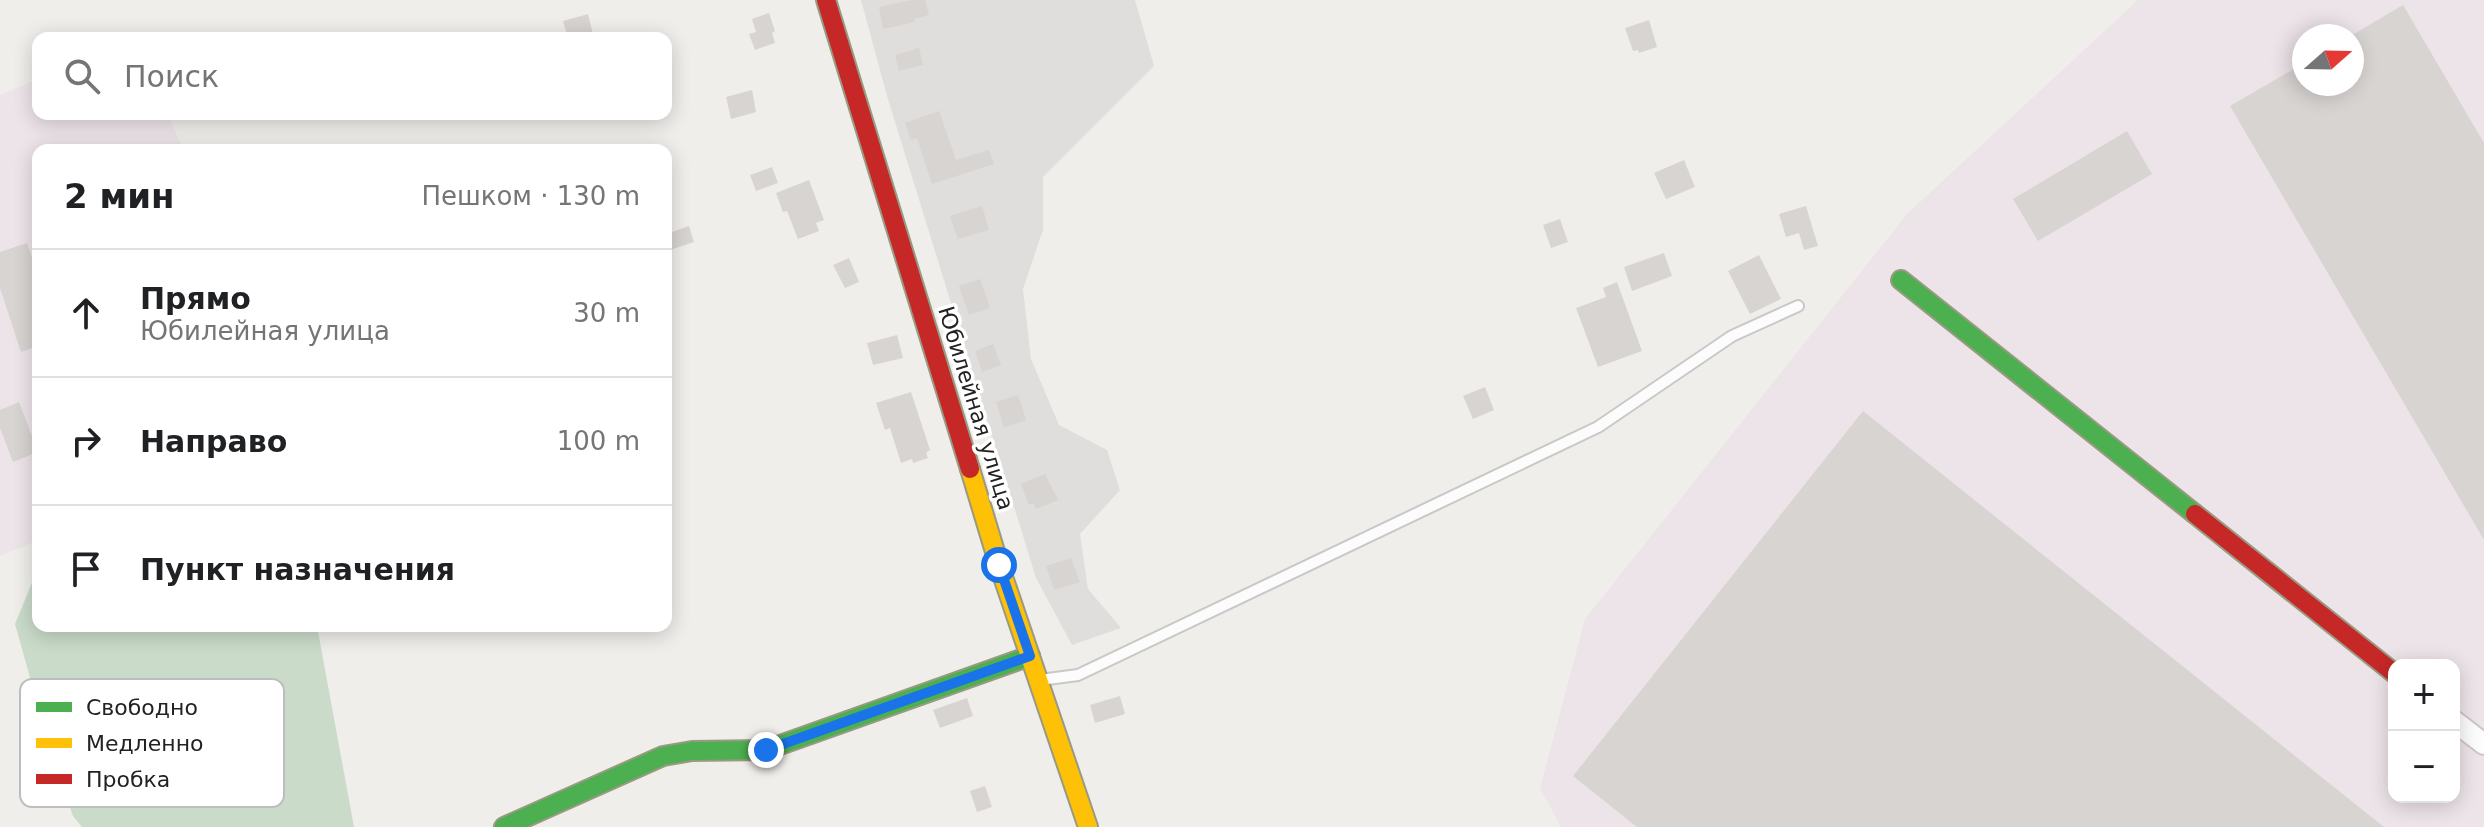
<!DOCTYPE html>
<html lang="ru">
<meta charset="utf-8">
<style>
body{margin:0;font-family:"DejaVu Sans",sans-serif;background:#f6f6f6;color:#202124}
.controls{position:absolute;right:24px;bottom:24px;display:grid;overflow:hidden;border-radius:16px;box-shadow:0 4px 20px #0003}
.controls button{width:72px;height:72px;display:grid;place-items:center;padding:0;border:0;border-bottom:2px solid #e0e0e0;background:#fff;color:#202124;font:40px sans-serif}
.compass{position:absolute;left:2292px;top:24px;width:72px;height:72px;border-radius:50%;background:#fff;box-shadow:0 4px 20px #0003;rotate:70deg}
.stop{position:absolute;width:24px;height:24px;margin:-18px;border:6px solid #1a73e8;border-radius:50%;background:#fff}
.stop.end{background:#1a73e8;border-color:#fff;box-shadow:0 2px 8px #0008}
.list{margin:0;padding:0;list-style:none}
h2{display:flex;justify-content:space-between;align-items:center;height:104px;margin:0;padding:0 32px;font-size:34px}
h2 small{font-size:26px;font-weight:400;color:#757577}
.list li{display:grid;grid-template-columns:52px 1fr auto;gap:24px;align-items:center;box-sizing:border-box;height:128px;padding:0 32px;border-top:2px solid #e0e0e0}
.list b{display:block;font-size:30px;white-space:nowrap}
.list p{margin:0;font-size:26px;white-space:nowrap;color:#757577}
.list em{font-size:26px;font-style:normal;color:#757577}
.icon{flex:none;width:44px;height:44px;fill:none;stroke:currentColor;stroke-width:2;stroke-linecap:round;stroke-linejoin:round}
.map{position:relative;flex:none;width:2484px;height:827px;overflow:hidden}
.search{position:absolute;background:#fff;box-shadow:0 4px 20px #0003;left:32px;top:32px;width:640px;height:88px;display:flex;align-items:center;gap:20px;box-sizing:border-box;padding:0 28px;border-radius:16px;color:#757577;font-size:30px}
.panel{position:absolute;background:#fff;box-shadow:0 4px 20px #0003;left:32px;top:144px;width:640px;height:488px;border-radius:16px}
.map>svg:first-child{display:block}
.residential{fill:#dfdedc}
.industrial{fill:#ede4e9;fill-rule:evenodd}
.cemetery{fill:#cadbca}
.building{fill:#d7d4d2}
.lines{fill:none;stroke-linecap:round;stroke-linejoin:round}
.lane-casing{stroke:#c9c8c7;stroke-width:14}
.street-casing{stroke:#c9c8c7;stroke-width:24}
.fast-casing{stroke:#999a82;stroke-width:22}
.slow-casing{stroke:#999a82;stroke-width:22}
.jam-casing{stroke:#999a82;stroke-width:22}
.lane{stroke:#fdfcfc;stroke-width:10}
.street{stroke:#fdfcfc;stroke-width:20}
.fast{stroke:#4caf50;stroke-width:18}
.slow{stroke:#ffc107;stroke-width:18}
.jam{stroke:#c62828;stroke-width:18}
.route{stroke:#1a73e8;stroke-width:10}
.labels{text-anchor:middle;dominant-baseline:central;stroke-width:7;stroke-linejoin:round;paint-order:stroke}
.street-label{font-size:22px;fill:#222;stroke:#fff}
.key{fill:#fff;stroke:#bdbdbd;stroke-width:2}
.key-label{font-size:22px;fill:#222}
</style>
<div class="map">
<svg width="2484" height="827" viewBox="0 0 2484 827">
<rect width="100%" height="100%" fill="#f0eeeb"/>
<polygon class="residential" points="861,0 1135,0 1154,66 1043,177 1043,230 1023,289 1031,359 1059,425 1107,450 1120,490 1080,534 1088,589 1121,628 1072,645 1036,578 887,96"/>
<g class="industrial">
<path d="M2138 0H2484V827H1561L1540 788 1585 619 1907 214ZM2304 36H2352V84H2304ZM2394 665H2454V797H2394Z"/>
<polygon points="38,79 38,114 168,114 183,150 38,150 38,540 0,556 0,95"/>
</g>
<polygon class="cemetery" points="38,568 38,626 317,626 354,827 82,827 73,816 52,756 15,624"/>
<g class="building">
<polygon points="912,0 925,0 929,15 914,19 915,22 883,29 879,7"/>
<polygon points="2403,5 2484,143 2484,540 2230,106 2304,63 2304,84 2352,84 2352,35"/>
<polygon points="769,13 775,31 772,33 775,43 755,50 749,34 756,32 752,19"/>
<polygon points="588,14 594,38 568,38 563,21"/>
<polygon points="1649,20 1657,47 1639,53 1638,50 1633,51 1625,28"/>
<polygon points="919,48 923,65 899,71 895,55"/>
<polygon points="752,90 756,112 731,119 726,97"/>
<polygon points="939,111 956,160 989,150 994,164 932,184 917,138 911,140 905,123"/>
<polygon points="2127,131 2152,174 2038,241 2013,199"/>
<polygon points="1684,160 1695,187 1666,199 1654,173"/>
<polygon points="772,167 778,183 756,191 750,175"/>
<polygon points="809,180 824,220 816,223 819,231 798,239 787,211 783,212 776,193"/>
<polygon points="982,206 989,230 958,239 950,216"/>
<polygon points="1806,206 1818,246 1804,250 1799,233 1786,237 1779,214"/>
<polygon points="1560,219 1568,242 1551,248 1543,225"/>
<polygon points="689,226 694,242 670,250 666,234"/>
<polygon points="27,243 38,276 38,346 21,352 0,288 0,252"/>
<polygon points="1664,253 1672,276 1632,291 1624,267"/>
<polygon points="1759,255 1781,299 1750,314 1728,271"/>
<polygon points="849,258 859,282 845,288 833,265"/>
<polygon points="980,279 990,308 969,315 959,286"/>
<polygon points="1617,282 1642,351 1598,367 1576,308 1606,297 1603,288"/>
<polygon points="897,335 903,358 873,365 867,343"/>
<polygon points="993,344 1001,365 982,372 975,351"/>
<polygon points="1485,387 1494,410 1473,419 1463,396"/>
<polygon points="911,392 930,450 926,453 928,458 913,463 912,459 901,463 890,428 885,430 876,403"/>
<polygon points="1018,395 1026,420 1004,428 996,402"/>
<polygon points="19,402 38,452 13,462 0,428 0,410"/>
<polygon points="1863,411 2384,827 1637,827 1573,776"/>
<polygon points="1045,474 1058,500 1036,509 1033,503 1029,505 1021,484"/>
<polygon points="1071,558 1080,582 1054,590 1046,566"/>
<polygon points="1120,696 1125,714 1095,723 1090,705"/>
<polygon points="967,698 973,716 940,728 933,710"/>
<polygon points="985,786 992,807 977,812 970,791"/>
</g>
<g class="lines">
<g class="lane-casing">
<polyline id="lane" points="1040,680 1078,675 1598,427 1732,336 1798,306"/>
</g>
<g class="street-casing">
<polyline id="street" points="2454,721 2484,744"/>
</g>
<g class="fast-casing">
<g id="fast">
<polyline points="1901,280 2195,514"/>
<polyline points="504,827 663,756 692,751 766,750 1030,656"/>
</g>
</g>
<g class="slow-casing">
<polyline id="slow" points="970,469 999,565 1088,827"/>
</g>
<g class="jam-casing">
<g id="jam">
<polyline points="826,0 970,469"/>
<polyline points="2195,514 2394,673"/>
</g>
</g>
<use href="#lane" class="lane"/>
<use href="#street" class="street"/>
<use href="#fast" class="fast"/>
<use href="#slow" class="slow"/>
<use href="#jam" class="jam"/>
</g>
<g class="lines">
<polyline class="route" points="766,750 1030,656 999,565"/>
</g>
<g class="labels">
<g class="street-label">
<text transform="translate(976 408) rotate(73)">Юбилейная улица</text>
</g>
</g>
<rect x="20" y="679" width="264" height="128" rx="12" class="key"/>
<rect x="36" y="702" width="36" height="10" fill="#4caf50"/>
<rect x="36" y="738" width="36" height="10" fill="#ffc107"/>
<rect x="36" y="774" width="36" height="10" fill="#c62828"/>
<g class="key-label">
<text x="86" y="715">Свободно</text>
<text x="86" y="751">Медленно</text>
<text x="86" y="787">Пробка</text>
</g>
</svg>
<div class="controls">
<button>+</button>
<button>−</button>
</div>
<svg class="compass" viewBox="-18 -18 36 36"><path d="M0-13l5 13h-10z" fill="#e53935"/><path d="M0 13l5-13h-10z" fill="#757577"/></svg>
<div class="stop" style="left:999px;top:565px"></div>
<div class="stop end" style="left:766px;top:750px"></div>
<div class="search"><svg class="icon" aria-label="search" viewBox="0 0 24 24"><circle cx="10" cy="10" r="6"/><path d="M15 15l6 6"/></svg>Поиск</div>
<section class="panel">
<h2>2 мин<small>Пешком · 130 m</small></h2>
<ul class="list">
<li><svg class="icon" aria-label="ahead" viewBox="0 0 24 24"><path d="M12 20V5M6 11l6-6 6 6"/></svg><div><b>Прямо</b><p>Юбилейная улица</p></div><em>30 m</em></li>
<li><svg class="icon" aria-label="right" viewBox="0 0 24 24"><path d="M7 20v-9h11M14 6l5 5-5 5"/></svg><div><b>Направо</b></div><em>100 m</em></li>
<li><svg class="icon" aria-label="arrive" viewBox="0 0 24 24"><path d="M6 21V4h12l-3 4 3 4H6"/></svg><div><b>Пункт назначения</b></div></li>
</ul>
</section>
</div>
